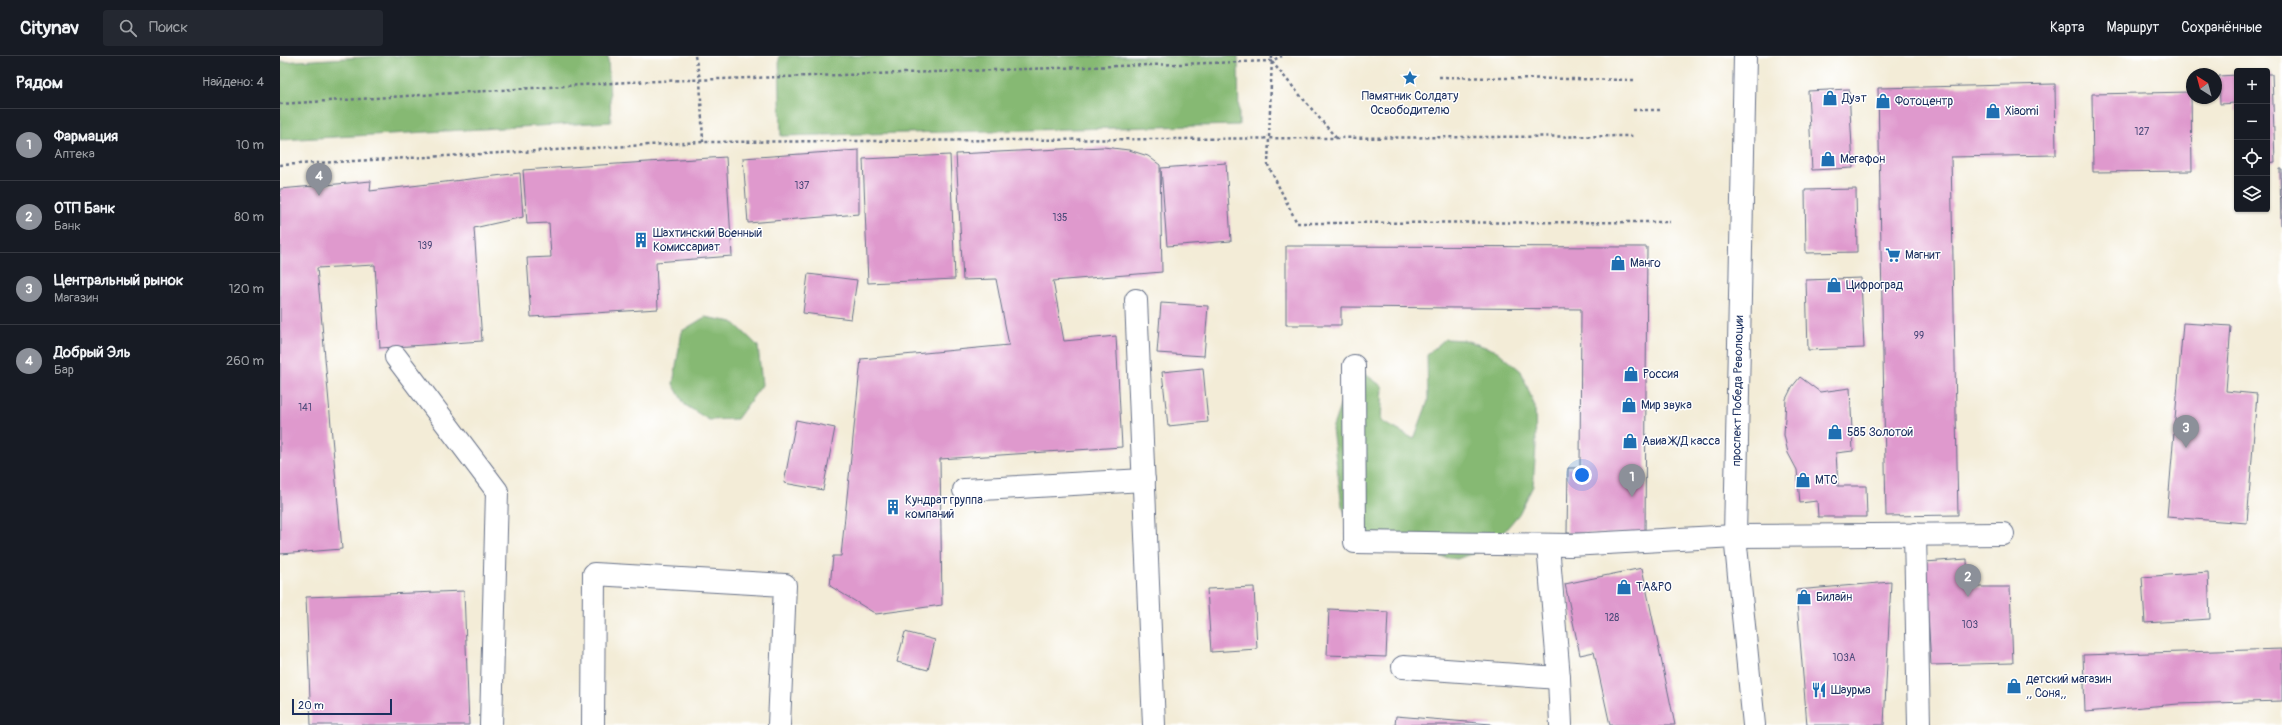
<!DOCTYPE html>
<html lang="ru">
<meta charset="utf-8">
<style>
body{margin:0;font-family:Pangolin,sans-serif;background:#242831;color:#f1f3f6}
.controls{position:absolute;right:12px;top:12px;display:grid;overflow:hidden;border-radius:4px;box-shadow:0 1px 3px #0004}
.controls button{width:36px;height:36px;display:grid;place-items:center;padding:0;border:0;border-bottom:1px solid #363941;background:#171b24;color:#f1f3f6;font:20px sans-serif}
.compass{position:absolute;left:1906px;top:12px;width:36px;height:36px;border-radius:50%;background:#171b24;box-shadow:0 1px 3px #0004;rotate:324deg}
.scale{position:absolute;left:12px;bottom:10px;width:100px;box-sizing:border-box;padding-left:4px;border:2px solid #1b2f5e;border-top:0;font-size:11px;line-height:14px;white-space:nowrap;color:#1b2f5e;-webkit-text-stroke:3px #fff;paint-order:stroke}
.you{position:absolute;left:1302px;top:419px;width:14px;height:14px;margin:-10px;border:3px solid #fff;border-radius:50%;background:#1a73e8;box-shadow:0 0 0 6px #1a73e833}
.badge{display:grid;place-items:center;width:26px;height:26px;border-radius:50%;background:#8c9099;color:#fff;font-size:13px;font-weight:700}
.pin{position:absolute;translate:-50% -33px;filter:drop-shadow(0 1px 2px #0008)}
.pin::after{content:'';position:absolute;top:21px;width:14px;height:12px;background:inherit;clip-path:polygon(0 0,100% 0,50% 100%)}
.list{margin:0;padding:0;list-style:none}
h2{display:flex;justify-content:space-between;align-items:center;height:52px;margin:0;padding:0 16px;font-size:17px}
h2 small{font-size:13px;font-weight:400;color:#9ea1a6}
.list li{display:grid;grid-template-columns:26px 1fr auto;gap:12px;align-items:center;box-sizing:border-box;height:72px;padding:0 16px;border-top:1px solid #363941}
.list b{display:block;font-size:15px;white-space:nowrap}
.list p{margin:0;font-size:13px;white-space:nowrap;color:#9ea1a6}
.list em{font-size:13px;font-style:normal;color:#9ea1a6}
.icon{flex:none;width:22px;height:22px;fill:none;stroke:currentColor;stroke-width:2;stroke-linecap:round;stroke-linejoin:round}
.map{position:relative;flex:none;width:2002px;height:669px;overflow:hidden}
header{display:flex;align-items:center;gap:24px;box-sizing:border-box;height:56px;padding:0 20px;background:#171b24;border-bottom:1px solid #363941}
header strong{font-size:19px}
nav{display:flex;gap:22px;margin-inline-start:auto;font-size:14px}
.search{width:280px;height:36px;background:#242831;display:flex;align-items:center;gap:10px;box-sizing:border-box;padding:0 14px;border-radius:4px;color:#9ea1a6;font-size:15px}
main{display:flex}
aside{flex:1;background:#171b24}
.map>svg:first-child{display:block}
.forest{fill:#86b973;stroke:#507468}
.building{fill:#df99cd}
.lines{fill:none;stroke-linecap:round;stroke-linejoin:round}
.minor-casing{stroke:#677188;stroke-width:24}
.major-casing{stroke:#677188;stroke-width:24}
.path{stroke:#677188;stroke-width:2.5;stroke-dasharray:3 3;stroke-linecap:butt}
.minor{stroke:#fff;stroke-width:22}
.major{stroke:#fff;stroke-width:22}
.labels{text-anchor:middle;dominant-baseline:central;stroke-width:3;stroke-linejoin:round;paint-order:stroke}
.number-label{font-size:10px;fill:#4c4a7a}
.poi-label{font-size:12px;fill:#1b2f5e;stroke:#fff;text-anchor:start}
.street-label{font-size:12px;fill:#1b2f5e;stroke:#fff}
</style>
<header>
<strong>Citynav</strong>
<div class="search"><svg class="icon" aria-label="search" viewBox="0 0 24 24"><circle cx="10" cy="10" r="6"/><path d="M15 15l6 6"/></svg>Поиск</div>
<nav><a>Карта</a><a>Маршрут</a><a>Сохранённые</a></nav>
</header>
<main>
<aside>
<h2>Рядом<small>Найдено: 4</small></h2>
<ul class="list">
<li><span class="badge">1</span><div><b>Фармация</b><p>Аптека</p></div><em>10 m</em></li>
<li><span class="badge">2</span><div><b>ОТП Банк</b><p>Банк</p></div><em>80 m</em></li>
<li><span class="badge">3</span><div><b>Центральный рынок</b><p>Магазин</p></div><em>120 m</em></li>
<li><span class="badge">4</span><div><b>Добрый Эль</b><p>Бар</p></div><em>260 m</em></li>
</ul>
</aside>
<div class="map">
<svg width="2002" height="669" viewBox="0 0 2002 669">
<rect width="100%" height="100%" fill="#fff"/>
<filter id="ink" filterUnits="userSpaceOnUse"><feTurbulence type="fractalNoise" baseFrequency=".025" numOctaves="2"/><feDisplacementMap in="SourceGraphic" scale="8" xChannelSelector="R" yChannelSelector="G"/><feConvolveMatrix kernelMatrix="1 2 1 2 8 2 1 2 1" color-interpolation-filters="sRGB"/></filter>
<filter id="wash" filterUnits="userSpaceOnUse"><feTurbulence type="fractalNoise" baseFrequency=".012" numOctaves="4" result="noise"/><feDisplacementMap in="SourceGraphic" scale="16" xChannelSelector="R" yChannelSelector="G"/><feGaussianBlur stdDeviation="0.9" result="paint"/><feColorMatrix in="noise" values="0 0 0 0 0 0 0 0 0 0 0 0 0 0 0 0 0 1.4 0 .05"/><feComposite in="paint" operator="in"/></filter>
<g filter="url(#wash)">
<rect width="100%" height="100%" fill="#f3ecd7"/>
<g class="forest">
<polygon points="102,0 328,0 331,66 0,84 0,6"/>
<polygon points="499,0 958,0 959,69 501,80"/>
<polygon points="425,261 453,266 478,290 482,329 457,363 429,364 405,349 393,328 402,275"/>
<polygon points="1165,283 1185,284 1217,295 1241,315 1255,351 1256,390 1253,430 1239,458 1211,491 1177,503 1148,499 1074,476 1062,450 1052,373 1074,310 1103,331 1101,365 1134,383 1148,345 1147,299"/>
</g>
<g id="blocks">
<g class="building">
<polygon points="1987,18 1992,18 1995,106 1987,107"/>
<polygon points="1957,19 1957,55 1956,55 1955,47 1940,48 1939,20"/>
<polygon points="1775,28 1776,99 1671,101 1678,459 1606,460 1598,32"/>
<polygon points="1569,33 1573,112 1532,114 1528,35"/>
<polygon points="1911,36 1912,115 1813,116 1812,38"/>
<polygon points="823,91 849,94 868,100 880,109 882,216 773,225 784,285 836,280 842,391 660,403 662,549 596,558 550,530 553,500 561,500 581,303 729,289 716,223 683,224 676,98"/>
<polygon points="579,94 579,158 468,167 463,102"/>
<polygon points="670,99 675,223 588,227 583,103"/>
<polygon points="446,101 452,200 376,206 378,253 251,261 247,202 271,201 269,167 247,168 243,114"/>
<polygon points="946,107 951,185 887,190 881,112"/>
<polygon points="2000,113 2002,113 2002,169 2001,169"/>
<polygon points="240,117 243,161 194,172 202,285 100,292 95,209 37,212 62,493 0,498 0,133 91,125 90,135"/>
<polygon points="1576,133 1577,196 1526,197 1525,134"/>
<polygon points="1006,190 1367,191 1365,478 1287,477 1288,412 1300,412 1301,253 1061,251 1061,269 1006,269"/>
<polygon points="528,218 577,224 571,263 523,257"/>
<polygon points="1581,222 1584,292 1528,294 1526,224"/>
<polygon points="881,247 928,250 924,300 877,297"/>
<polygon points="1903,267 1951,270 1946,335 1977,338 1967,467 1887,461"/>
<polygon points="923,312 928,366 888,370 882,316"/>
<polygon points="1520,321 1540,336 1570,332 1573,395 1556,397 1558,430 1586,430 1587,461 1538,461 1537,445 1520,447 1517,414 1508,397 1504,379 1506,343 1512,331"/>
<polygon points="516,364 555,372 543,434 504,427"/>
<polygon points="1687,503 1688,531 1730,531 1733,607 1651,609 1645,506"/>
<polygon points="1362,512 1395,669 1330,669 1314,596 1300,599 1285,528"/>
<polygon points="1928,516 1930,563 1865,567 1862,521"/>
<polygon points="1611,526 1604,669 1527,669 1516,534"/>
<polygon points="974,531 977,593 931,596 927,533"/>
<polygon points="184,535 189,669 31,669 26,541"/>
<polygon points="1049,553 1108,556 1106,601 1047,599"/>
<polygon points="625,576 655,584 648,614 617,606"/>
<polygon points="2002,593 2002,645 1898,648 1805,656 1803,599"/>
<polygon points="1116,660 1211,668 1211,669 1115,669"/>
</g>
</g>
</g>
<g filter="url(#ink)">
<use href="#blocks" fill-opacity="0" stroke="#677188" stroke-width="1"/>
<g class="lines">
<g class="minor-casing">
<g id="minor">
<polyline points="856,244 874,669"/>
<polyline points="116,301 217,435 211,669"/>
<polyline points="1074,310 1075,486 1290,489 1455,480 1723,478"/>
<polyline points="684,434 864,424"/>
<polyline points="1635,478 1639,669"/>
<polyline points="1268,489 1279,622 1281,669"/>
<polyline points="1123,611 1279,622"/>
<polyline points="313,669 314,518 505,529 499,669"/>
</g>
</g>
<g class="major-casing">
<polyline id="major" points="1465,0 1455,480 1474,669"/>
</g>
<g class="path">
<polyline points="415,0 420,23 423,86"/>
<polyline points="992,0 988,109 1017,167 1390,166"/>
<polyline points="992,6 1057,83"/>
<polyline points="1159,21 1356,24"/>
<polyline points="0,48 348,26 991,5 1002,0"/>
<polyline points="1353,54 1380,54"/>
<polyline points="0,109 423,86 1353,80"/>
</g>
<use href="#minor" class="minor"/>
<use href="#major" class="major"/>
</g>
</g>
<defs>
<g id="sight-bare" transform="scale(1.2)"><path d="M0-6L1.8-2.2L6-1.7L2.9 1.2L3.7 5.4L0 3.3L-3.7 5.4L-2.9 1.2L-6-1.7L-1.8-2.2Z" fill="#1f6fb2" stroke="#fff" stroke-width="2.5" paint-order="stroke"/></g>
<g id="shop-bare" transform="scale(1.2)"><path d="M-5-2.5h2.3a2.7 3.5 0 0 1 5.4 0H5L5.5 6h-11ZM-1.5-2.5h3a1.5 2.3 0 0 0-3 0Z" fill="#1f6fb2" stroke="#fff" stroke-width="2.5" paint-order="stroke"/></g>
<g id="building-bare" transform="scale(1.2)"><path d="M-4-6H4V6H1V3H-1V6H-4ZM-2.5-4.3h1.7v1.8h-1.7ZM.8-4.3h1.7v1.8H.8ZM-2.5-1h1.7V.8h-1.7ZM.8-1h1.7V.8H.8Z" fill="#1f6fb2" stroke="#fff" stroke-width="2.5" paint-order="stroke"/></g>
<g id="supermarket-bare" transform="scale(1.2)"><path d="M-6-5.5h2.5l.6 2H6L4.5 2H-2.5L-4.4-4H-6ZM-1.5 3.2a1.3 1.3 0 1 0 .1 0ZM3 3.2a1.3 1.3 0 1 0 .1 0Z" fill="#1f6fb2" stroke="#fff" stroke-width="2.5" paint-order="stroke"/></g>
<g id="restaurant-bare" transform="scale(1.2)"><path d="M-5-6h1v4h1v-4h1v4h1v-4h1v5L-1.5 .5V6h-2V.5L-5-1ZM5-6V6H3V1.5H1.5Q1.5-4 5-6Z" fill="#1f6fb2" stroke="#fff" stroke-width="2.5" paint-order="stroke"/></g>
</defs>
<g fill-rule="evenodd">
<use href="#sight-bare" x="1130" y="22"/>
<use href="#shop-bare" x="1550" y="42"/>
<use href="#shop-bare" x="1603" y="45"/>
<use href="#shop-bare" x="1713" y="55"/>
<use href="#shop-bare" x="1548" y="103"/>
<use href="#building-bare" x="361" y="184"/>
<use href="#supermarket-bare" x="1613" y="199"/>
<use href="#shop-bare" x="1338" y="207"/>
<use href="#shop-bare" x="1554" y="229"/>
<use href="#shop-bare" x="1351" y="318"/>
<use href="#shop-bare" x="1349" y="349"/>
<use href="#shop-bare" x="1555" y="376"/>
<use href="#shop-bare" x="1350" y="385"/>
<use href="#shop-bare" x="1523" y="424"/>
<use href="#building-bare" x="613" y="451"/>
<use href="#shop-bare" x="1344" y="531"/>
<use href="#shop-bare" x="1524" y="541"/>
<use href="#shop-bare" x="1734" y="630"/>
<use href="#restaurant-bare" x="1539" y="634"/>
</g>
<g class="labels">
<g class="number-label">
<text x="1862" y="76">127</text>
<text x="522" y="130">137</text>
<text x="780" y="162">135</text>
<text x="145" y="190">139</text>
<text x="1639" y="280">99</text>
<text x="25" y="352">141</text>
<text x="1332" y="562">128</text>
<text x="1690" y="569">103</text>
<text x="1564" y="602">103А</text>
</g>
<g class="poi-label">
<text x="1130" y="40" text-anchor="middle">Памятник Солдату<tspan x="1130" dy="14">Освободителю</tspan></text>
<text x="1562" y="42">Дуэт</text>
<text x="1615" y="45">Фотоцентр</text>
<text x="1725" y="55">Xiaomi</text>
<text x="1560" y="103">Мегафон</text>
<text x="373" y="177">Шахтинский Военный<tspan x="373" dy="14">Комиссариат</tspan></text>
<text x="1625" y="199">Магнит</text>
<text x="1350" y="207">Манго</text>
<text x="1566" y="229">Цифроград</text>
<text x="1363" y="318">Россия</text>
<text x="1361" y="349">Мир звука</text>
<text x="1567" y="376">585 Золотой</text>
<text x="1362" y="385">Авиа Ж/Д касса</text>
<text x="1535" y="424">МТС</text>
<text x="625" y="444">Кундрат группа<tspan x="625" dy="14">компаний</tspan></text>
<text x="1356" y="531">ТА&amp;РО</text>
<text x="1536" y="541">Билайн</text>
<text x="1746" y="623">детский магазин<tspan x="1746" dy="14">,, Соня,,</tspan></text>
<text x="1551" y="634">Шаурма</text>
</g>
<g class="street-label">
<text transform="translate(1458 335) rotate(-89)">проспект Победа Революции</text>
</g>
</g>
</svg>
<div class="controls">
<button>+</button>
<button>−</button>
<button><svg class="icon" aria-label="locate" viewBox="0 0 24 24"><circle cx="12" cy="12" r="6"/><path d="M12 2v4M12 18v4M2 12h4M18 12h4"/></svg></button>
<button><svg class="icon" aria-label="layers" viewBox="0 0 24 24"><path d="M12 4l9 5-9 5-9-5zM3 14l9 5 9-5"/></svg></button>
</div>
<svg class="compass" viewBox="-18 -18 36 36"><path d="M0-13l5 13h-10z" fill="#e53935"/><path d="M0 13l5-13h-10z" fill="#9ea1a6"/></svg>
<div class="scale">20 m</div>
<div class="you"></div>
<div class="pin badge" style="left:1352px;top:441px">1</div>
<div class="pin badge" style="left:1688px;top:541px">2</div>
<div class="pin badge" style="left:1906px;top:392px">3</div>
<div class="pin badge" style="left:39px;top:140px">4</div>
</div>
</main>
